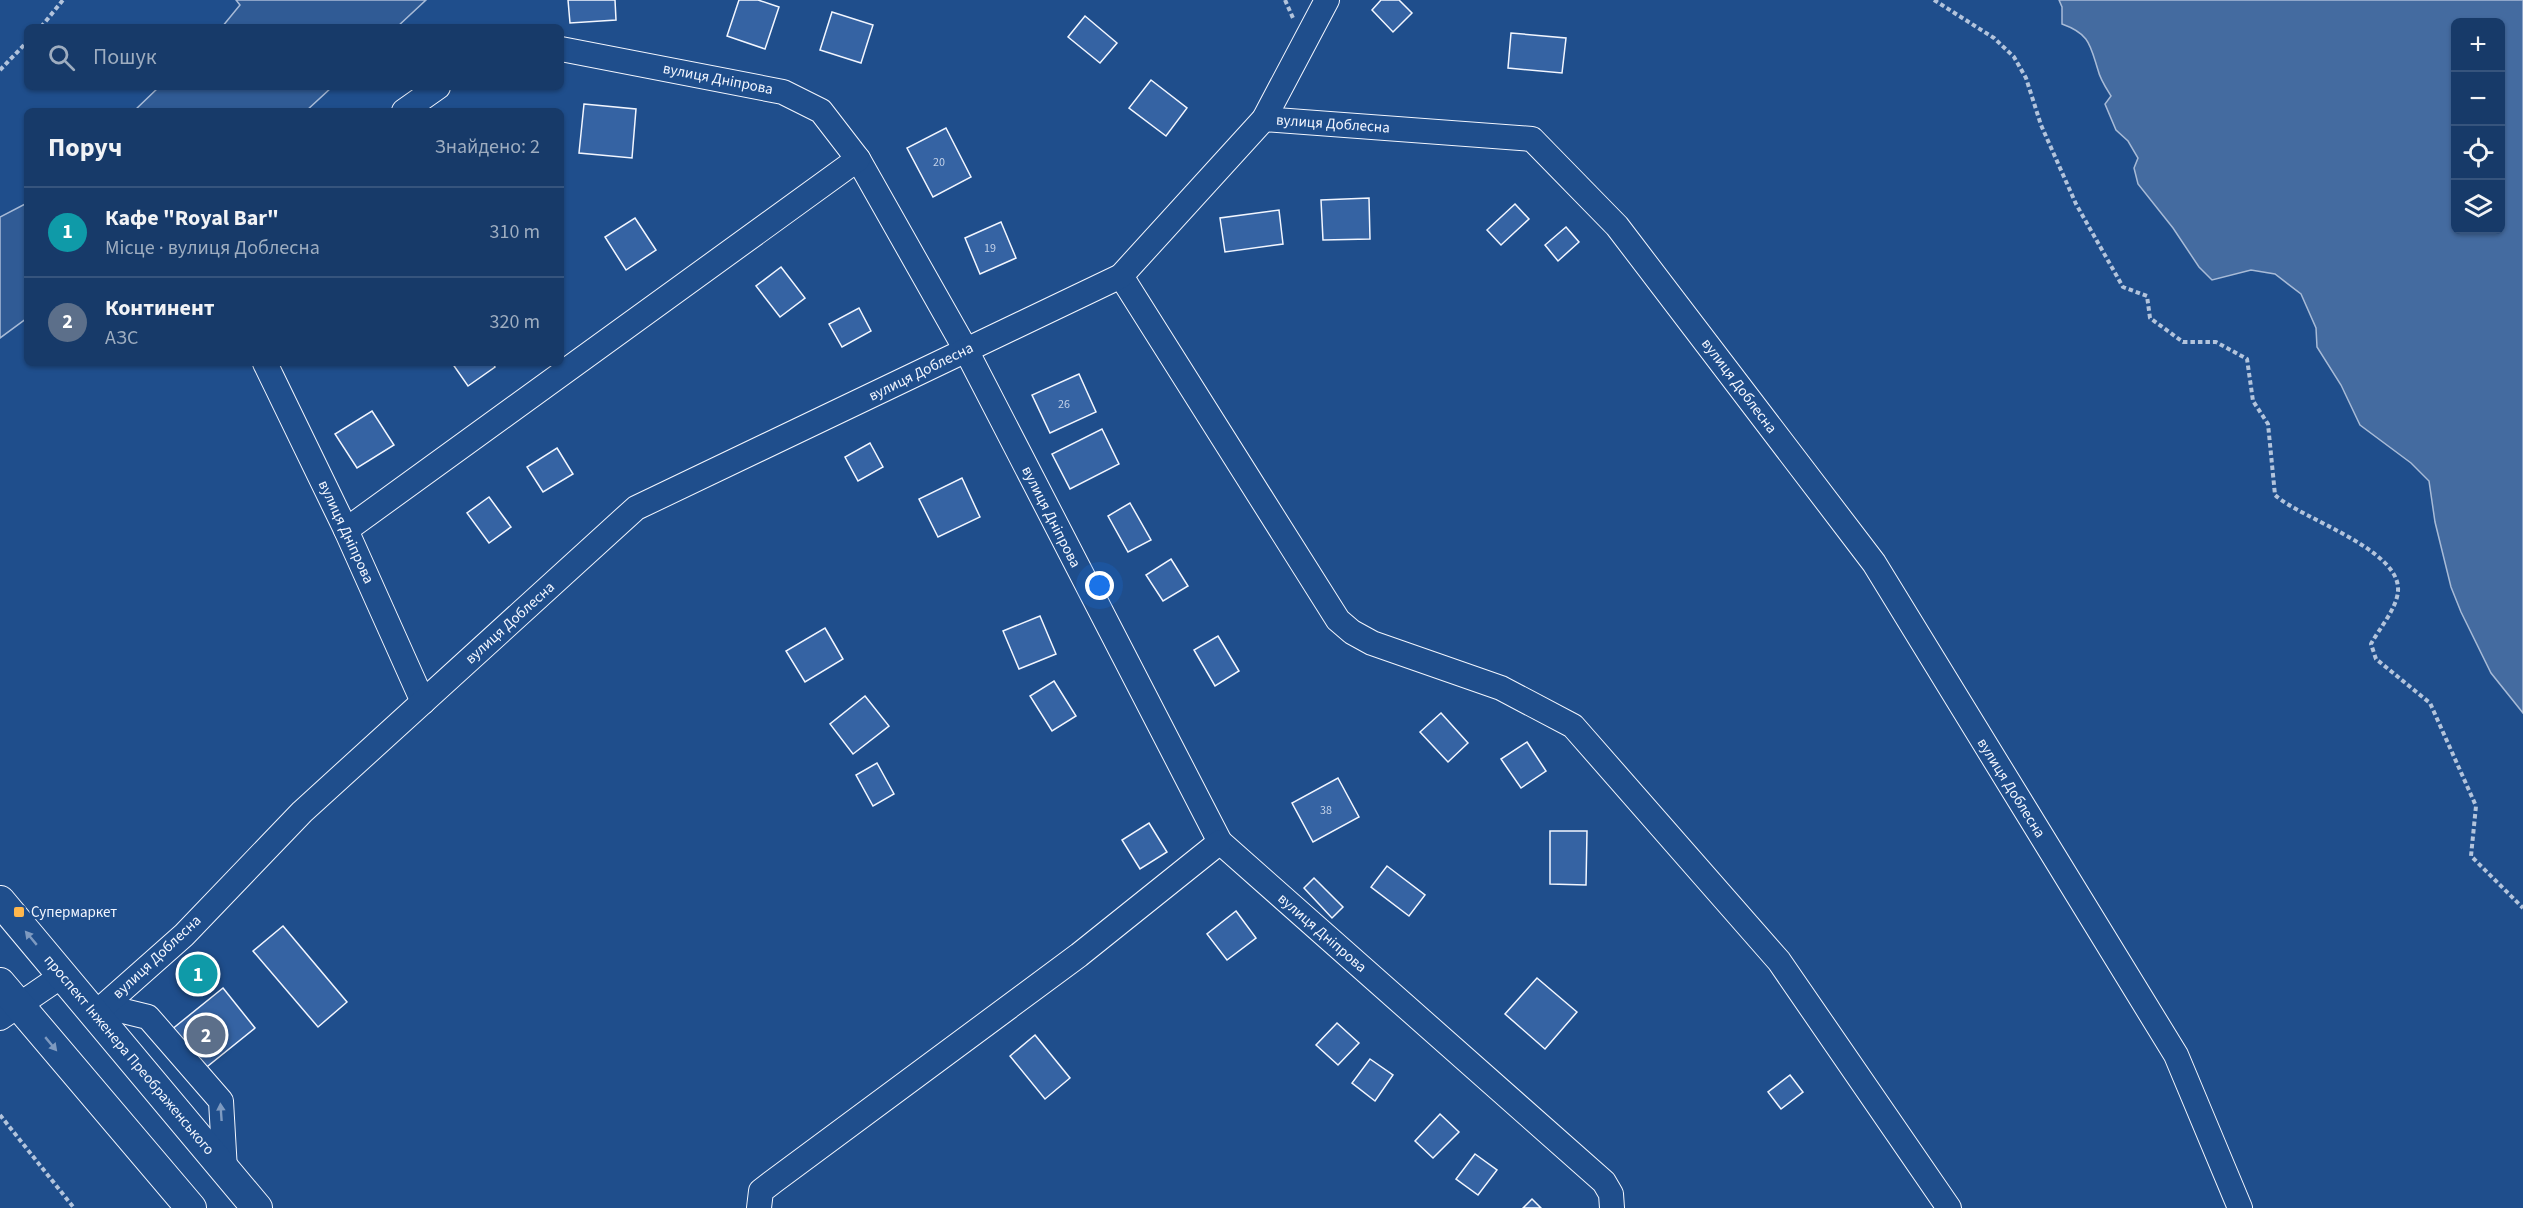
<!DOCTYPE html>
<html lang="uk">
<meta charset="utf-8">
<style>
body{margin:0;font-family:"Source Sans 3",sans-serif;background:#244571;color:#f1f3f6}
.controls{position:absolute;right:18px;top:18px;display:grid;overflow:hidden;border-radius:9px;box-shadow:0 2px 4px #0004}
.controls button{width:54px;height:54px;display:grid;place-items:center;padding:0;border:0;border-bottom:2px solid #36547d;background:#173a69;color:#f1f3f6;font:30px sans-serif}
.you{position:absolute;left:1100px;top:586px;width:21px;height:21px;margin:-15px;border:4px solid #fff;border-radius:50%;background:#1a73e8;box-shadow:0 0 0 9px #1a73e833}
.badge{display:grid;place-items:center;width:39px;height:39px;border-radius:50%;background:#ffb74d;color:#fff;font-size:20px;font-weight:700}
.pin{position:absolute;translate:-50% -50%;border:3px solid #fff;box-shadow:0 2px 6px #0006}
.list{margin:0;padding:0;list-style:none}
h2{display:flex;justify-content:space-between;align-items:center;height:78px;margin:0;padding:0 24px;font-size:26px}
h2 small{font-size:20px;font-weight:400;color:#9eadc0}
.list li{display:grid;grid-template-columns:39px 1fr auto;gap:18px;align-items:center;box-sizing:border-box;height:90px;padding:0 24px;border-top:2px solid #36547d}
.list b{display:block;font-size:22px;white-space:nowrap}
.list p{margin:0;font-size:20px;white-space:nowrap;color:#9eadc0}
.list em{font-size:20px;font-style:normal;color:#9eadc0}
.icon{flex:none;width:33px;height:33px;fill:none;stroke:currentColor;stroke-width:2;stroke-linecap:round;stroke-linejoin:round}
.map{position:relative;flex:none;width:2523px;height:1208px;overflow:hidden}
.search{position:absolute;background:#173a69;box-shadow:0 2px 4px #0004;left:24px;top:24px;width:540px;height:66px;display:flex;align-items:center;gap:15px;box-sizing:border-box;padding:0 21px;border-radius:9px;color:#9eadc0;font-size:22px}
.panel{position:absolute;background:#173a69;box-shadow:0 2px 4px #0004;left:24px;top:108px;width:540px;height:258px;border-radius:9px}
.map>svg:first-child{display:block}
.green{fill:#305b95;stroke:#a8bbd7;stroke-width:1.5}
.water{fill:#446ba0;stroke:#a8bbd7;stroke-width:1.5;fill-rule:evenodd}
.building{fill:#3563a3;stroke:#f2f6ff;stroke-width:1.5}
.lines{fill:none;stroke-linecap:round;stroke-linejoin:round}
.minor-casing{stroke:#f2f6ff;stroke-width:26}
.major-casing{stroke:#f2f6ff;stroke-width:32}
.path{stroke:#b3c4dc;stroke-width:4;stroke-dasharray:4.5 3;stroke-linecap:butt}
.minor{stroke:#1f4e8c;stroke-width:24}
.major{stroke:#1f4e8c;stroke-width:30}
.oneway{fill:#7e9ac0}
.poi-dot{fill:#ffb74d;stroke:#1f4e8c;stroke-width:2}
.labels{text-anchor:middle;dominant-baseline:central;stroke-width:4.5;stroke-linejoin:round;paint-order:stroke}
.number-label{font-size:12px;fill:#c3d1e8}
.street-label{font-size:15px;fill:#f2f6ff;stroke:#1f4e8c}
.poi-label{font-size:15px;fill:#f2f6ff;stroke:#1f4e8c;text-anchor:start}
</style>
<div class="map">
<svg width="2523" height="1208" viewBox="0 0 2523 1208">
<rect width="100%" height="100%" fill="#1f4e8c"/>
<g class="green">
<polygon points="236,0 426,0 397,27 222,27 240,5"/>
<polygon points="159,87 332,87 306,111 134,111"/>
<polygon points="27,203 27,318 0,338 0,217"/>
</g>
<path class="water" d="M2059 0H2523V713L2491 673 2461 612 2451 587 2435 522 2429 481 2411 463 2360 425 2341 385 2317 347 2316 328 2301 294 2275 274 2251 270 2212 280 2199 267 2173 228 2138 184 2134 168 2138 158 2128 141 2116 130 2105 104 2111 96C2106 88 2100 79 2098 70 2090 45 2090 34 2062 24V7ZM2456 22H2500V230H2456Z"/>
<g class="building">
<polygon points="568,0 615,0 616,20 570,23"/>
<polygon points="739,0 758,0 779,7 765,49 727,36"/>
<polygon points="1381,0 1399,0 1412,13 1393,32 1372,10"/>
<polygon points="832,12 873,25 861,63 820,50"/>
<polygon points="1085,16 1117,43 1100,63 1068,37"/>
<polygon points="1511,33 1566,38 1562,73 1508,68"/>
<polygon points="1151,80 1187,108 1166,136 1129,108"/>
<polygon points="584,104 636,109 632,158 579,153"/>
<polygon points="946,128 971,177 933,197 907,148"/>
<polygon points="1369,198 1370,239 1323,240 1321,200"/>
<polygon points="1515,204 1529,219 1501,245 1487,230"/>
<polygon points="1279,210 1283,244 1225,252 1220,218"/>
<polygon points="635,218 656,250 626,270 605,237"/>
<polygon points="1001,222 1016,258 980,274 965,238"/>
<polygon points="1566,227 1579,242 1558,261 1545,245"/>
<polygon points="781,267 805,298 780,317 756,286"/>
<polygon points="859,308 871,331 842,347 829,324"/>
<polygon points="452,363 493,363 495,367 468,386"/>
<polygon points="1079,374 1096,412 1050,433 1032,395"/>
<polygon points="372,411 394,445 357,468 335,434"/>
<polygon points="1102,429 1119,464 1070,489 1052,454"/>
<polygon points="870,443 883,467 858,481 845,457"/>
<polygon points="557,448 573,474 543,492 527,467"/>
<polygon points="962,478 980,517 938,537 919,499"/>
<polygon points="489,497 511,527 489,543 467,513"/>
<polygon points="1130,503 1151,540 1128,552 1108,516"/>
<polygon points="1171,559 1188,586 1163,601 1146,575"/>
<polygon points="1040,616 1056,654 1019,669 1003,631"/>
<polygon points="825,628 843,659 805,682 786,651"/>
<polygon points="1218,636 1239,671 1215,686 1194,650"/>
<polygon points="1054,681 1076,716 1052,731 1030,696"/>
<polygon points="865,696 889,726 853,754 830,724"/>
<polygon points="1441,713 1468,743 1448,762 1420,732"/>
<polygon points="1527,742 1546,771 1521,788 1501,759"/>
<polygon points="877,763 894,794 873,806 856,775"/>
<polygon points="1338,778 1359,817 1313,842 1292,803"/>
<polygon points="1149,823 1167,852 1140,869 1122,840"/>
<polygon points="1550,831 1587,831 1586,885 1550,884"/>
<polygon points="1387,866 1425,895 1409,916 1371,887"/>
<polygon points="1314,878 1343,907 1332,918 1304,888"/>
<polygon points="1236,911 1256,938 1227,960 1207,934"/>
<polygon points="283,926 347,1002 318,1027 253,951"/>
<polygon points="206,957 216,973 192,991 180,976"/>
<polygon points="1537,978 1577,1012 1545,1049 1505,1014"/>
<polygon points="223,988 255,1028 203,1070 171,1030"/>
<polygon points="1337,1023 1359,1043 1338,1065 1316,1045"/>
<polygon points="1035,1035 1070,1078 1045,1099 1010,1056"/>
<polygon points="1370,1059 1393,1075 1375,1101 1352,1083"/>
<polygon points="1790,1075 1803,1092 1781,1109 1768,1092"/>
<polygon points="1440,1114 1459,1132 1433,1158 1415,1141"/>
<polygon points="1475,1154 1497,1170 1478,1195 1456,1179"/>
<polygon points="1532,1199 1541,1208 1523,1208"/>
</g>
<g class="lines">
<g class="minor-casing">
<g id="minor">
<polyline points="561,49 783,92 821,111 858,159 966,350 1220,842 1604,1182 1611,1194 1612,1208"/>
<polyline points="404,111 438,87"/>
<polyline points="1264,119 1532,139 1617,226 1874,563 2176,1055 2240,1208"/>
<polyline points="1121,276 1338,620 1352,632 1372,643 1501,688 1573,726 1779,961 1949,1208"/>
<polyline points="265,363 346,530 423,702"/>
<polyline points="346,530 858,159"/>
<polyline points="103,1006 148,1017 221,1101 225,1170"/>
<polyline points="96,1013 184,935 302,812 636,508 1121,276 1264,119 1327,0"/>
<polyline points="0,1018 63,975"/>
<polyline points="759,1208 761,1191 774,1181 1079,955 1220,842"/>
</g>
</g>
<g class="major-casing">
<g id="major">
<polyline points="0,901 257,1208"/>
<polyline points="0,983 191,1208"/>
</g>
</g>
<g class="path">
<polyline points="1285,0 1293,18"/>
<path d="M1934 0 1994 38 2014 57 2026 78 2041 125 2076 204 2123 287 2147 296 2150 318 2183 342H2216L2247 359 2253 401 2268 424 2275 495C2301 519 2401 549 2398 591 2397 608 2379 629 2371 644L2376 659 2430 703 2476 806 2471 856 2523 908"/>
<polyline points="41,27 63,0"/>
<polyline points="0,70 27,42"/>
<polyline points="0,1115 74,1208"/>
</g>
<use href="#minor" class="minor"/>
<use href="#major" class="major"/>
</g>
<defs><path id="oneway-solid" d="M-6-.8H1V-3.2L6.5 0L1 3.2V.8H-6Z" transform="scale(1.5)"/></defs>
<g class="oneway">
<use href="#oneway-solid" transform="translate(31 938) rotate(-130)"/>
<use href="#oneway-solid" transform="translate(51 1044) rotate(50)"/>
<use href="#oneway-solid" transform="translate(221 1112) rotate(-94)"/>
</g>
<rect class="poi-dot" x="13" y="906" width="12" height="12" rx="3"/>
<g class="labels">
<g class="number-label">
<text x="939" y="162">20</text>
<text x="990" y="248">19</text>
<text x="1064" y="404">26</text>
<text x="1326" y="810">38</text>
</g>
<g class="street-label">
<text transform="translate(718 79) rotate(11)">вулиця Дніпрова</text>
<text transform="translate(1333 124) rotate(4)">вулиця Доблесна</text>
<text transform="translate(921 372) rotate(-26)">вулиця Доблесна</text>
<text transform="translate(1739 386) rotate(53)">вулиця Доблесна</text>
<text transform="translate(1051 517) rotate(63)">вулиця Дніпрова</text>
<text transform="translate(346 532) rotate(65)">вулиця Дніпрова</text>
<text transform="translate(510 623) rotate(-42)">вулиця Доблесна</text>
<text transform="translate(2011 788) rotate(58)">вулиця Доблесна</text>
<text transform="translate(1322 933) rotate(41)">вулиця Дніпрова</text>
<text transform="translate(157 957) rotate(-43)">вулиця Доблесна</text>
<text transform="translate(129 1055) rotate(50)">проспект Інженера Преображенського</text>
</g>
<g class="poi-label">
<text x="31" y="912">Супермаркет</text>
</g>
</g>
</svg>
<div class="controls">
<button>+</button>
<button>−</button>
<button><svg class="icon" aria-label="locate" viewBox="0 0 24 24"><circle cx="12" cy="12" r="6"/><path d="M12 2v4M12 18v4M2 12h4M18 12h4"/></svg></button>
<button><svg class="icon" aria-label="layers" viewBox="0 0 24 24"><path d="M12 4l9 5-9 5-9-5zM3 14l9 5 9-5"/></svg></button>
</div>
<div class="you"></div>
<div class="pin badge" style="left:198px;top:974px;background:#0f9aa8">1</div>
<div class="pin badge" style="left:206px;top:1035px;background:#5c6f8a">2</div>
<div class="search"><svg class="icon" aria-label="search" viewBox="0 0 24 24"><circle cx="10" cy="10" r="6"/><path d="M15 15l6 6"/></svg>Пошук</div>
<section class="panel">
<h2>Поруч<small>Знайдено: 2</small></h2>
<ul class="list">
<li><span class="badge" style="background:#0f9aa8">1</span><div><b>Кафе &quot;Royal Bar&quot;</b><p>Місце · вулиця Доблесна</p></div><em>310 m</em></li>
<li><span class="badge" style="background:#5c6f8a">2</span><div><b>Континент</b><p>АЗС</p></div><em>320 m</em></li>
</ul>
</section>
</div>
